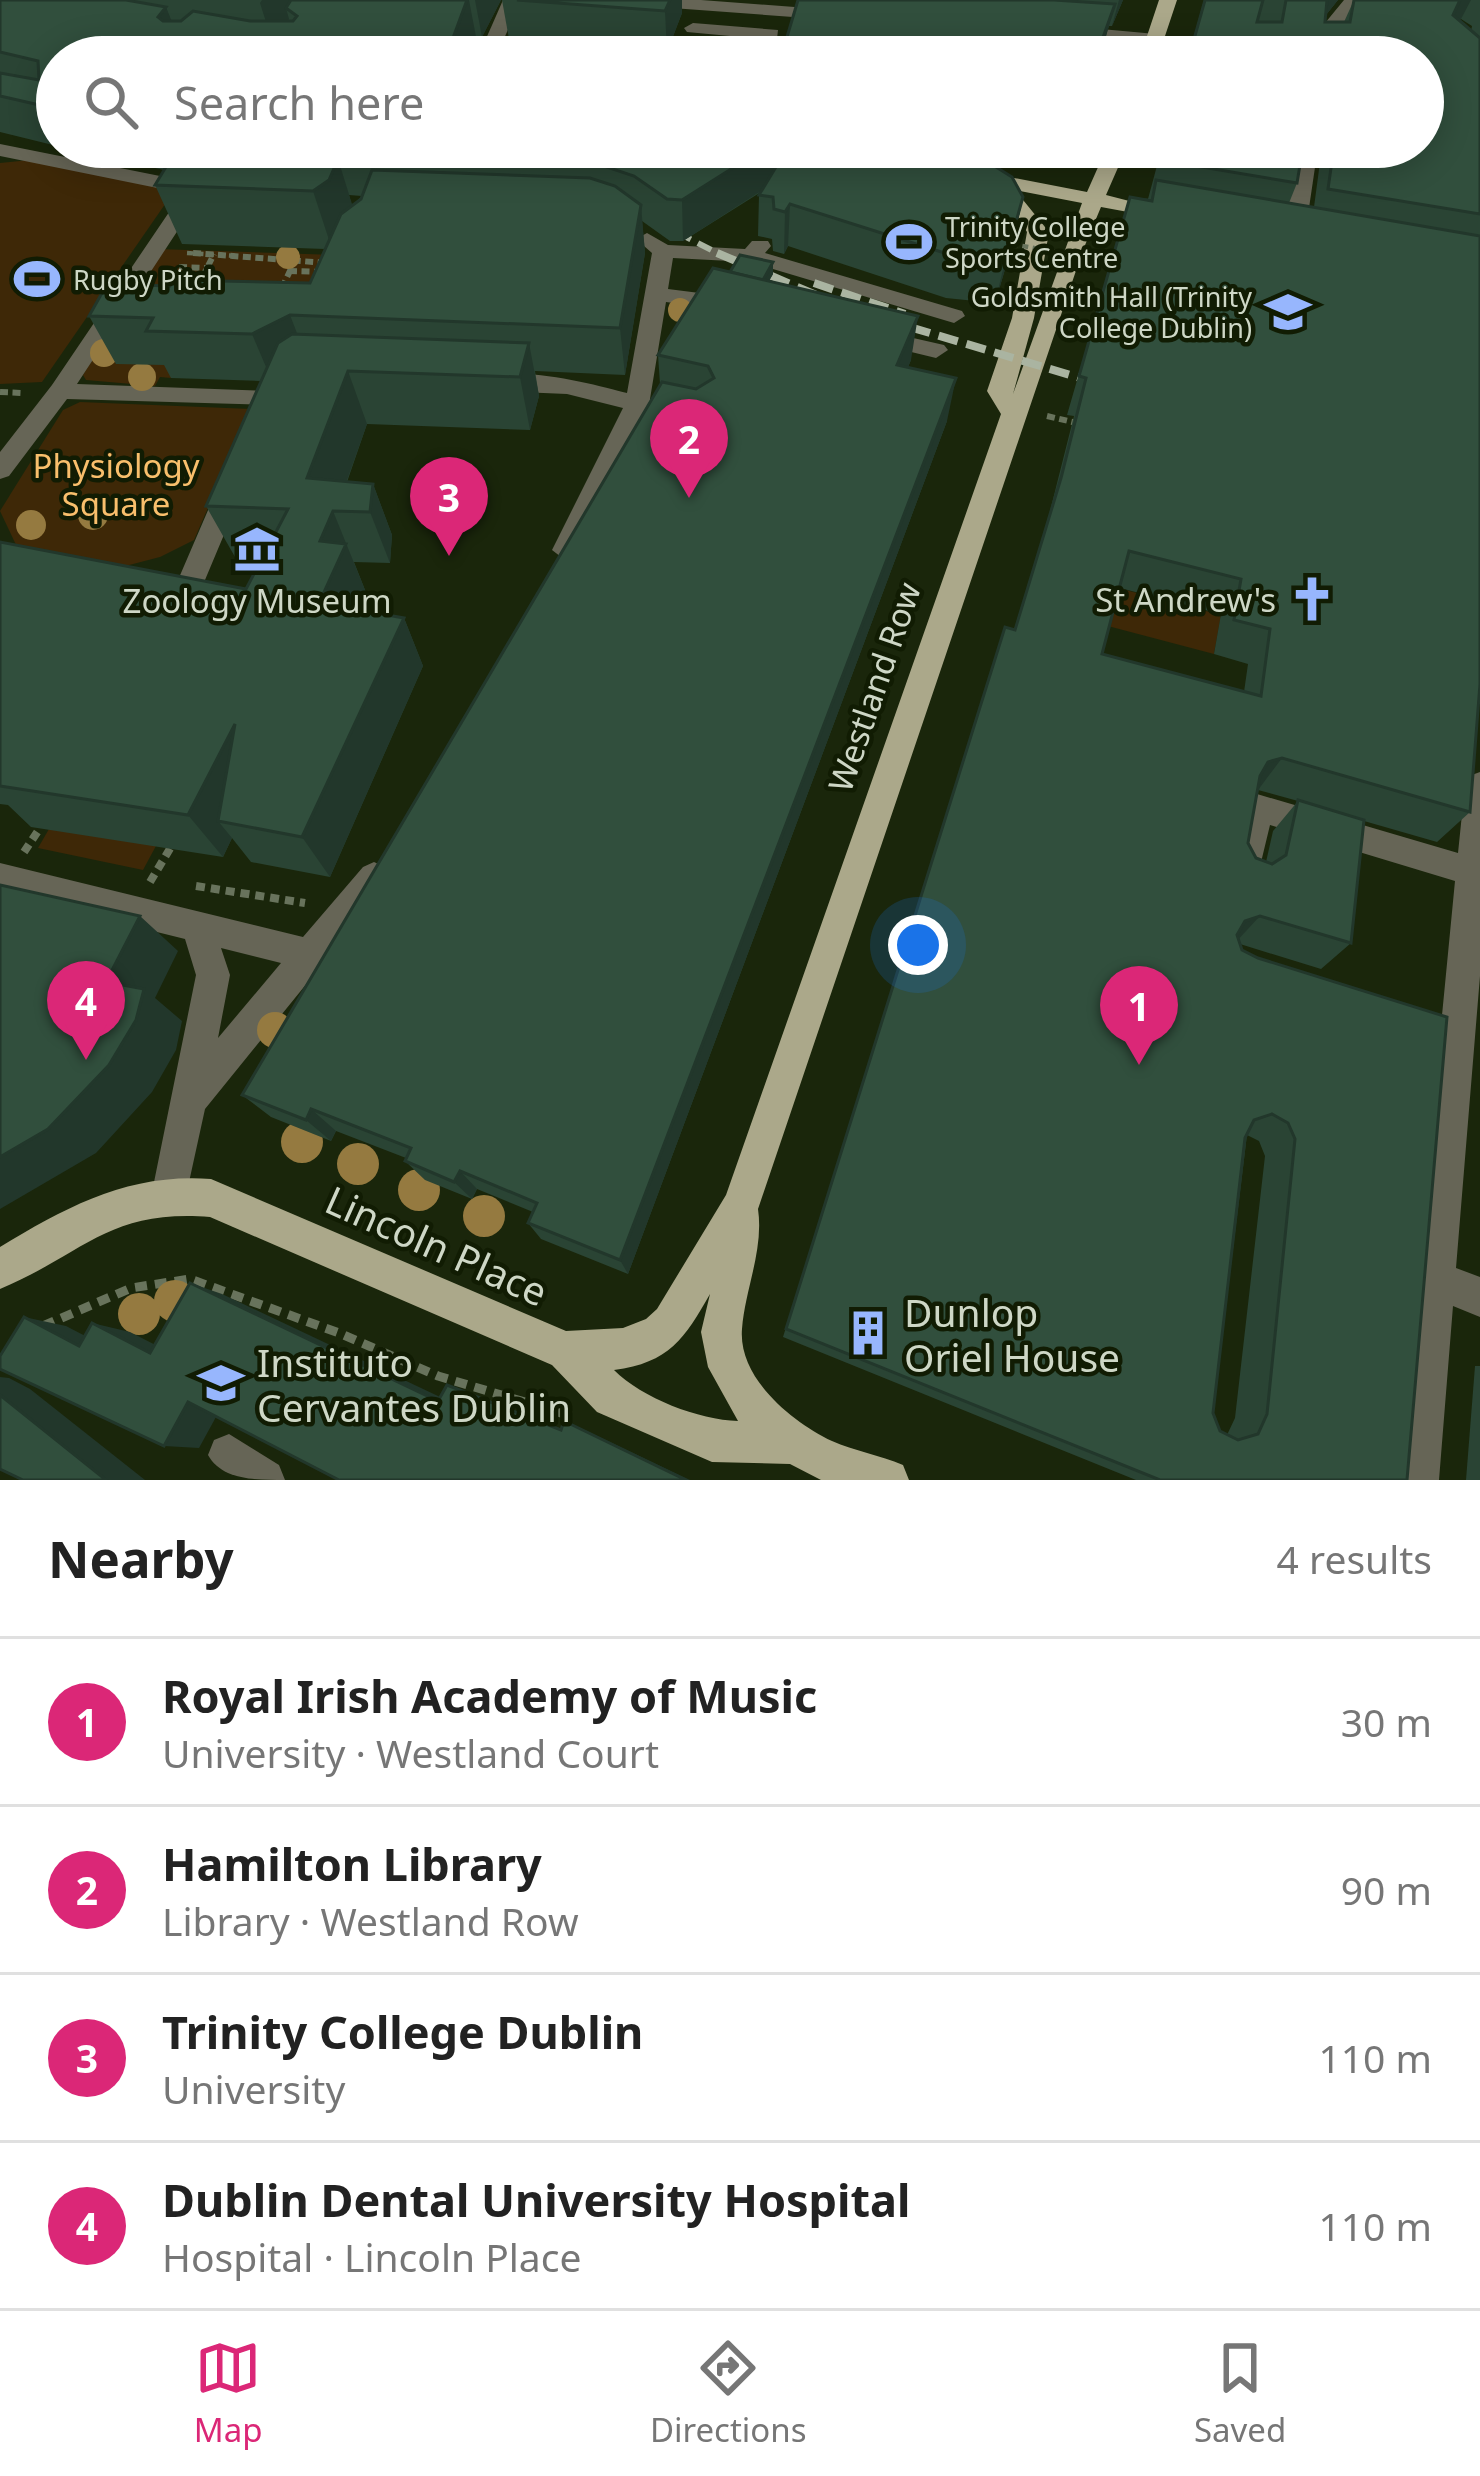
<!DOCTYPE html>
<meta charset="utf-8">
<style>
body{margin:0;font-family:"Noto Sans",sans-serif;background:#f2f2f2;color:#222}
.you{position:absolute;left:918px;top:945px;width:42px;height:42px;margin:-30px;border:9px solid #fff;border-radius:50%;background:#1a73e8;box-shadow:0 0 0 18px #1a73e833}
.badge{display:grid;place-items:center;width:78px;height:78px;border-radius:50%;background:#db2777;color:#fff;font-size:39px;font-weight:700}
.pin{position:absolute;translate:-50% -99px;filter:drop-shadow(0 3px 6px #0008)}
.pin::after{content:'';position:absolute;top:63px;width:42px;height:36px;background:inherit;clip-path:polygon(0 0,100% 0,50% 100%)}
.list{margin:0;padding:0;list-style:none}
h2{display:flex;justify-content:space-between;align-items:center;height:156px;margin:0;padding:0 48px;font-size:51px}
h2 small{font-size:39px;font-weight:400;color:#767676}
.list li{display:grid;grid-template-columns:78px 1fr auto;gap:36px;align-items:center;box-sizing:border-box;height:168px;padding:0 48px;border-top:3px solid #e0e0e0}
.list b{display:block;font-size:45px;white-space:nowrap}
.list p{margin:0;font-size:39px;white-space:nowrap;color:#767676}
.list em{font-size:39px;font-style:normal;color:#767676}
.icon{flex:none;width:66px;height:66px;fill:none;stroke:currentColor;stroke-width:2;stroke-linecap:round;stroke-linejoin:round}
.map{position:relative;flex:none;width:1480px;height:1480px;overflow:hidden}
.search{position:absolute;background:#fff;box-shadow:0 6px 30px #0003;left:36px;right:36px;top:36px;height:132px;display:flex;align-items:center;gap:30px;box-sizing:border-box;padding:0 42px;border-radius:66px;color:#767676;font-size:45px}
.sheet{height:828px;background:#fff}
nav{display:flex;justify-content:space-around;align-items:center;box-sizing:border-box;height:168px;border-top:3px solid #e0e0e0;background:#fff;font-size:33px;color:#767676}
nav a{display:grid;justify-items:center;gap:6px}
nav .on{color:#db2777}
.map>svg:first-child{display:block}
.green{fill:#3e2807}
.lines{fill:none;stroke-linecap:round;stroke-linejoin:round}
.path-far3{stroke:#68735c;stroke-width:4.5;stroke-dasharray:6 4.5;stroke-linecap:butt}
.path-far2{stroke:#68735c;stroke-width:6;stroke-dasharray:8 4.5;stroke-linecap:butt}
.path-far1{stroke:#68735c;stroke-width:8;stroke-dasharray:9 6;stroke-linecap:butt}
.path{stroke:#68735c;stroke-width:9;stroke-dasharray:12 8;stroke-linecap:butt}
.minor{fill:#666556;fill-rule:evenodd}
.major{fill:#aba88a;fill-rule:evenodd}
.rail-far1{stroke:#aab4a1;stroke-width:6;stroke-dasharray:15 8;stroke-linecap:butt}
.rail{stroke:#aab4a1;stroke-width:8;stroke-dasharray:20 9;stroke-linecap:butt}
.path-bridge-far1{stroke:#68735c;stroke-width:4.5;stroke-dasharray:6 4.5;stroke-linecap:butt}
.path-bridge{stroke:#68735c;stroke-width:6;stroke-dasharray:8 4.5;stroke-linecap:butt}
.tree{fill:#957a40}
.wall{fill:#2a4434;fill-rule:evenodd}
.shaded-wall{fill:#22372b}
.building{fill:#314f3d;stroke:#22372b;stroke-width:3;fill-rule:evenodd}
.labels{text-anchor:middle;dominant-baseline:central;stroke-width:9;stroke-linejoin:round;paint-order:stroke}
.far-poi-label{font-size:27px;fill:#ced7c6;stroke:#111c03;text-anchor:start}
.park-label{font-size:33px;fill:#f9bf6c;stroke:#111c03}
.poi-label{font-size:33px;fill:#ced7c6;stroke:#111c03;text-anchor:end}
.street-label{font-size:33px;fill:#ced7c6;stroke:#111c03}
.near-street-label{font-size:39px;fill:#ced7c6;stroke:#111c03}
.near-poi-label{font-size:39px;fill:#ced7c6;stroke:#111c03;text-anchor:start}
</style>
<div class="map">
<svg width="1480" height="1480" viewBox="0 0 1480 1480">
<rect width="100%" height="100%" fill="#1a260b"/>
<g class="green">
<polygon points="30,160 158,186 170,197 42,382 0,384 0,163"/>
<polygon points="157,249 336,255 310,318 123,310"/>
<polygon points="115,323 177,366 171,378 160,377 155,386 86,380 83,375"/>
<polygon points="80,402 251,409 194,540 160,557 110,570 18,549 0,511 63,410"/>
<polygon points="1114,587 1221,615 1214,654 1104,625"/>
<polygon points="49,829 157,844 143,870 38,848"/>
</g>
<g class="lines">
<g class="path-far3">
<polyline points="675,57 667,52 677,43"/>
<polyline points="187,253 235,256"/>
</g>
<g class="path-far2">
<polyline points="193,253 327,263"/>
<polyline points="179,267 207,268"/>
<polyline points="289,271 324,272"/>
<polyline points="197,288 214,254"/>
<polyline points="282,288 294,262"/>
<polyline points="0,392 22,393"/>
<polyline points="1047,416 1081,424"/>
</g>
<g class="path-far1">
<polyline points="24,852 40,828"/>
<polyline points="150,882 171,847"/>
<polyline points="196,886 305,903"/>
</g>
<polyline class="path" points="43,1326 131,1288 190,1279 339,1333 438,1376 571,1416"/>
<g class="minor">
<polygon points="503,0 521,0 496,57 478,57"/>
<polygon points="622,0 701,0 834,10 843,15 834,20 631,5"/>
<polygon points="1344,0 1362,0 1334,35 1331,57 1313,57 1316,34"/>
<polygon points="693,23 778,30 775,57 757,57 762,39 687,32 684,28"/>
<polygon points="1068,26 1156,34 1165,39 1156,44 1062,35 1059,31"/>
<polygon points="0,144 195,183 205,189 77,384 268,391 277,393 277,405 67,399 9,476 0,479 0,452 52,385 182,193 0,156"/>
<polygon points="1298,147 1318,147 1305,235 1294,241 1283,235"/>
<path d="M647 233 668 245 745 249 752 241H768L771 246 765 253 962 311 965 316 954 323 749 262 673 258 668 289 731 297 742 304 731 311 666 302 650 399 667 408 655 416 644 414 578 550 565 560 552 550 623 408 567 394 496 391 484 383C507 361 597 385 627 393L652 253 636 239Z"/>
<polygon points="878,330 944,345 948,350 936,358 870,342 866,337"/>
<polygon points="231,478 244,487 197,599 187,603 152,595 148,588 152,581 178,580 218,487"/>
<polygon points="1480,772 1480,976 1456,1268 1480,1277 1480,1317 1453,1306 1439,1480 1397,1480 1455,881 1270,825 1256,883 1245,888 1234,883 1229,873 1241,808 1246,798 1257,794 1458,853 1465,785 1469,776"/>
<path d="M374 862 385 867 390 877 385 887 205 1109 184 1205 171 1211 158 1205 152 1192 196 975 185 939 0 893V863L303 937 363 867ZM221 948 281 963 218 1038 230 975Z"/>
<path d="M229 1434 279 1465 285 1480C254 1480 222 1480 208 1455L214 1440Z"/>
</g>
<g class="major">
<polygon points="1159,0 1177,0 1158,57 1140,57"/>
<path d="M1107 147H1127L1106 195 1176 213 1166 219 1101 207 1083 250 758 1209C764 1250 745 1289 742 1329 738 1378 792 1422 832 1441 854 1451 880 1455 903 1465L909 1480H821L790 1464 712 1462 597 1412 552 1365 210 1217C108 1209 84 1254 0 1289V1247C68 1206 129 1173 211 1179L566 1331 623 1328 646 1319 657 1309 726 1195 1001 414 987 391 1012 318 1027 232 1010 206 968 177 978 171 1087 192ZM1015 190 1082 203 1013 394 1034 318 1049 232ZM710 1294 701 1332 708 1367 738 1421C699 1420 642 1398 614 1370 669 1363 685 1338 710 1294Z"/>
</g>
<polyline class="rail-far1" points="657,222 723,256"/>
<g class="rail">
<polyline points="717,253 826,299"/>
<polyline points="814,283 905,314"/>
<polyline points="883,319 1107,386"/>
</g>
<polyline class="path-bridge-far1" points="1012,244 1077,256"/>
<polyline class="path-bridge" points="1061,253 1111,263"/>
</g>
<g class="tree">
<circle cx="288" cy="257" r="12"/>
<circle cx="680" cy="310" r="12"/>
<circle cx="104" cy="353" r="14"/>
<circle cx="142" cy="377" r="14"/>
<circle cx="93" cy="515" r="15"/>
<circle cx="31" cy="525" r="15"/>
<circle cx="275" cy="1030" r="18"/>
<circle cx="302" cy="1142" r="21"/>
<circle cx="358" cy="1164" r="21"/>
<circle cx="419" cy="1190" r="21"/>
<circle cx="484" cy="1216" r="21"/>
<circle cx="175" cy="1301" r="21"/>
<circle cx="139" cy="1314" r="21"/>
</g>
<g class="wall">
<polygon points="0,0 501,0 482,37 476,37 469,57 57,57 57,146 0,132"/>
<polygon points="502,0 682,0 682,13 667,52 509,39"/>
<polygon points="798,0 1123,0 1112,26 1109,26 1100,57 781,57"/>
<path d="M1204 0H1338L1326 15 1325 22H1344L1354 0H1480V684L1470 812 1437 842 1364 821 1351 943 1321 969 1240 944 1407 1480H1136L783 1337 1005 627 1014 630 1049 515 1074 416 1067 415 1130 197 1150 199H1148L1162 147H1303L1297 183 1289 203 1314 207 1322 147H1423V57H1188ZM1461 19 1472 26 1471 31 1459 20ZM1120 588 1221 614 1214 654 1248 664 1244 692 1102 654ZM1258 790 1298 801 1273 831 1266 862 1256 858 1248 843ZM1247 1135 1259 1141 1265 1156 1235 1418 1227 1435 1220 1431 1213 1413Z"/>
<path d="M63 147H243L244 149 964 147 1023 197 1014 239 995 303 946 298 788 246 784 254 773 251 772 239 758 236 759 195 761 192 683 241H670L642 221 645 253 625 375 535 371 539 396 530 430 367 424 347 482 373 484 392 535 390 563 354 562 367 595 360 610 404 618 423 666 330 877 251 862 232 838 223 857 31 827 8 805 0 804V542L246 589 263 558 235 557 206 506 261 381 171 378 164 365 116 364 89 316 170 286 310 283 325 249 182 244 155 185 164 170ZM349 195 362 196 352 206Z"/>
<polygon points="976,147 1068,147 1061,164"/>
<polygon points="730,272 773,274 769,281 911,360 908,367 947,421 628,1274 541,1239 528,1223 533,1212 477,1189 472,1199 425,1180 405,1161 406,1158 336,1131 331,1141 271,1117 242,1095 660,384 658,355"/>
<polygon points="1475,1366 1480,1366 1480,1480 1466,1480"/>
</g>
<g class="shaded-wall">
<polygon points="262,0 302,0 286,8 289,19 273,44 260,3"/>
<polygon points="467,0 469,0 476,37 469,57 446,57"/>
<polygon points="475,0 501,0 482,37"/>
<polygon points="670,0 682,0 682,13 667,52 665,11"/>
<polygon points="1119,0 1123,0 1112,26"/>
<polygon points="1325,0 1338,0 1313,31"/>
<polygon points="1460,0 1471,0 1461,19 1448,24"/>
<polygon points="1115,4 1100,57 1096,57"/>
<polygon points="166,7 182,47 158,17"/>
<polygon points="215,147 243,147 249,167 231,186"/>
<polygon points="766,147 801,147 800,166 683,241 682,200"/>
<polygon points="338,159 356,217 332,249 313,191"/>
<polygon points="1023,197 1014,239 995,303 1005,261"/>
<polygon points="790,204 788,246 784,254 785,212"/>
<polygon points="641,205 645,253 625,375 620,328"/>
<polygon points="773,262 773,274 759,298 759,287"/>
<polygon points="290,315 308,362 272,381 252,334"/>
<polygon points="918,316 911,360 891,408 897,365"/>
<polygon points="529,343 539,396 530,430 520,377"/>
<polygon points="348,371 367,424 336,511 333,511 367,595 343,652 319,603 320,541 307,478"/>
<polygon points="956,378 947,421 628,1274 620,1260"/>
<polygon points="373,484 392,535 390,563 370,512"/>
<polygon points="404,618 423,666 330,877 302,837"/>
<polygon points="235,724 218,821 232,838 223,857 188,815"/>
<polygon points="1282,758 1258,790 1244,794 1268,762"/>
<polygon points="140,916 178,951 155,998 182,1021 176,1050 152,1092 96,1153 0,1209 0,1157 106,982"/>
<polygon points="1260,916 1235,943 1220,948 1245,921"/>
<polygon points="311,1109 336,1131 331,1141 306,1120"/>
<polygon points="460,1171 477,1189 472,1199 454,1182"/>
<polygon points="190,1283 222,1294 457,1405 438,1401"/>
<polygon points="24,1317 66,1326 118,1353 79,1346"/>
<polygon points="92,1323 130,1332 185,1360 150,1353"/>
<polygon points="0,1377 9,1378 30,1389 145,1480 106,1480 0,1395"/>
<polygon points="447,1385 464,1391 572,1433 561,1430"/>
<polygon points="188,1402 222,1406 199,1448 164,1446"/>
<polygon points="564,1421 574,1425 690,1480 686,1480"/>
</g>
<g class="building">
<polygon points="0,0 126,0 166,7 158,17 163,21 181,21 193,11 250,21 293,21 297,16 286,8 291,0 467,0 446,57 57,57 57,109 0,96 0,73 39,80 38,61 0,52"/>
<polygon points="517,0 670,0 665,11"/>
<polygon points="798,0 1054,0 1115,4 1096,57 781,57"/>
<polygon points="1205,0 1263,0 1257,22 1282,22 1286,0 1327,0 1325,22 1350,22 1354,0 1460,0 1453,15 1480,38 1480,214 1328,189 1334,147 1423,147 1423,57 1189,57"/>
<polygon points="178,147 189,147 215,154 338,159 329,180 313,191 155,185"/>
<polygon points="247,147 766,147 682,200 667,199 634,176 595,163 243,150"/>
<polygon points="788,147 964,147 1012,177 1023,197 1005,261 954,256 790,204 785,212 774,209 773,197 759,195"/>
<polygon points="1164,147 1303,147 1297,183 1160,160"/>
<polygon points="372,170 590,178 615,186 641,205 620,328 290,315 252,334 146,331 153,318 89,316 107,284 170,286 173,280 310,283 341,214 361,199"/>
<path d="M1156 180 1480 236V684L1470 812 1282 758 1268 762 1260 776 1248 843 1256 858 1272 864 1286 855 1298 800 1364 820 1351 943 1260 916 1245 921 1237 935 1242 950 1258 958 1447 1017 1407 1480H1160L786 1329 1005 627 1015 630 1061 478 1086 378 1079 376 1130 197 1152 201ZM1129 551 1241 579 1234 620 1270 629 1261 696 1102 654ZM1272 1114 1288 1123 1295 1139 1267 1414 1258 1434 1238 1440 1220 1431 1213 1413 1245 1138 1254 1120Z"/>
<polygon points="740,255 773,262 763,280 730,272"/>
<polygon points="713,268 918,316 897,365 956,378 620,1260 528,1223 537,1203 460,1171 454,1182 405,1161 411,1148 311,1109 306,1120 242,1095 662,382 696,389 714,378 708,366 658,355"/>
<polygon points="292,334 529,343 520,377 348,371 307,478 373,484 370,512 333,511 320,541 346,544 319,603 404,618 302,837 218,821 235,724 188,815 0,786 0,542 246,589 288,509 206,506 278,343"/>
<polygon points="0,885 140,916 106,982 144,989 136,1020 109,1065 48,1129 0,1157"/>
<polygon points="190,1283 438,1401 447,1385 561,1430 564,1421 686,1480 339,1480 188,1402 164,1446 0,1369 0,1356 24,1317 79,1346 92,1323 150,1353"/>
<polygon points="0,1395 106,1480 23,1480 0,1469"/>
</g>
<defs>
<g id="stadium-bare" transform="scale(3.6)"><path d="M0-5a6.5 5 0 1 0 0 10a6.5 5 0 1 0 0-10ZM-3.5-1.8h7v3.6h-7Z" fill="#97b6fd" stroke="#111c03" stroke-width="2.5" paint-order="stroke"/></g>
<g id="university-bare" transform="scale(3.6)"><path d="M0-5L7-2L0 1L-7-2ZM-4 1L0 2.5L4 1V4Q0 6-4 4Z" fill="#97b6fd" stroke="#111c03" stroke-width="2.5" paint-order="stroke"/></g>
<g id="museum-bare" transform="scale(3.6)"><path d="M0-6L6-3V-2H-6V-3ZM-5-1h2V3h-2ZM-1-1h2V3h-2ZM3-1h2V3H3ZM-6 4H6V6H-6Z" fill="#97b6fd" stroke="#111c03" stroke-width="2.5" paint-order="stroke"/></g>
<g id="church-bare" transform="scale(3.6)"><path d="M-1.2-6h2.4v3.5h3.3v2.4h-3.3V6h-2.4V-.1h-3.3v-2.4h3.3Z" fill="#97b6fd" stroke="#111c03" stroke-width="2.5" paint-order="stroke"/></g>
<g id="building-bare" transform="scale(3.6)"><path d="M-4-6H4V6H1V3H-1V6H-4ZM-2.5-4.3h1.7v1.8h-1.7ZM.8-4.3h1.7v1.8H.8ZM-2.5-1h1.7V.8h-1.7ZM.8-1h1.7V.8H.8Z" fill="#97b6fd" stroke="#111c03" stroke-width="2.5" paint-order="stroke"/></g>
</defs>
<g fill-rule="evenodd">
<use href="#stadium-bare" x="909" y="242"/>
<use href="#stadium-bare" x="37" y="279"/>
<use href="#university-bare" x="1288" y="312"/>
<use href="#museum-bare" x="257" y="549"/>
<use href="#church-bare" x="1312" y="599"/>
<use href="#building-bare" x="868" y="1333"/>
<use href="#university-bare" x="221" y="1383"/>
</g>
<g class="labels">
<g class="far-poi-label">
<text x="945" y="226">Trinity College<tspan x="945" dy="31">Sports Centre</tspan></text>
<text x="73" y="279">Rugby Pitch</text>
<text x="1252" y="296" text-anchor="end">Goldsmith Hall (Trinity<tspan x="1252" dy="31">College Dublin)</tspan></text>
</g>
<g class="park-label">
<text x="116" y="465">Physiology<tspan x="116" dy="38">Square</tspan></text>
</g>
<g class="poi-label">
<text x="1276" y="599">St Andrew's</text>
<text x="257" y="600" text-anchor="middle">Zoology Museum</text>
</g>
<g class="street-label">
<text transform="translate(874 687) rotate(-71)">Westland Row</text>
</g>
<g class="near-street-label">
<text transform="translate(437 1245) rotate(24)">Lincoln Place</text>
</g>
<g class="near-poi-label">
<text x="904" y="1311">Dunlop<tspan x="904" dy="45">Oriel House</tspan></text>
<text x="257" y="1361">Instituto<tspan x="257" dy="45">Cervantes Dublin</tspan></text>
</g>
</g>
</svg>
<div class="you"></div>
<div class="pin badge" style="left:1139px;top:1065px">1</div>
<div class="pin badge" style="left:689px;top:498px">2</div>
<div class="pin badge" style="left:449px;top:556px">3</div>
<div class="pin badge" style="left:86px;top:1060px">4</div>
<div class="search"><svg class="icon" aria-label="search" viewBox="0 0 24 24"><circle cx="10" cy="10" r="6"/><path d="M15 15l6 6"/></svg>Search here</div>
</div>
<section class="sheet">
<h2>Nearby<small>4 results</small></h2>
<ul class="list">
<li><span class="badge">1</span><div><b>Royal Irish Academy of Music</b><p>University · Westland Court</p></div><em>30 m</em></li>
<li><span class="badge">2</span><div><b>Hamilton Library</b><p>Library · Westland Row</p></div><em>90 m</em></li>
<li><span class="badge">3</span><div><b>Trinity College Dublin</b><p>University</p></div><em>110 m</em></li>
<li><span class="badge">4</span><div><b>Dublin Dental University Hospital</b><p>Hospital · Lincoln Place</p></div><em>110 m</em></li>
</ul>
</section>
<nav>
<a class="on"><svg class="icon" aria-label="map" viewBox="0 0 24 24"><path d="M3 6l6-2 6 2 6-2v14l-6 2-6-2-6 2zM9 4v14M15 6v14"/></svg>Map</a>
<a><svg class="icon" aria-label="directions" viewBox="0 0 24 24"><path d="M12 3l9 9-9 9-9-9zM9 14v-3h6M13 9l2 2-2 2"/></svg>Directions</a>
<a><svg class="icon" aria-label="saved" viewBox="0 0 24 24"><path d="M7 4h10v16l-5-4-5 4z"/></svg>Saved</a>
</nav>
